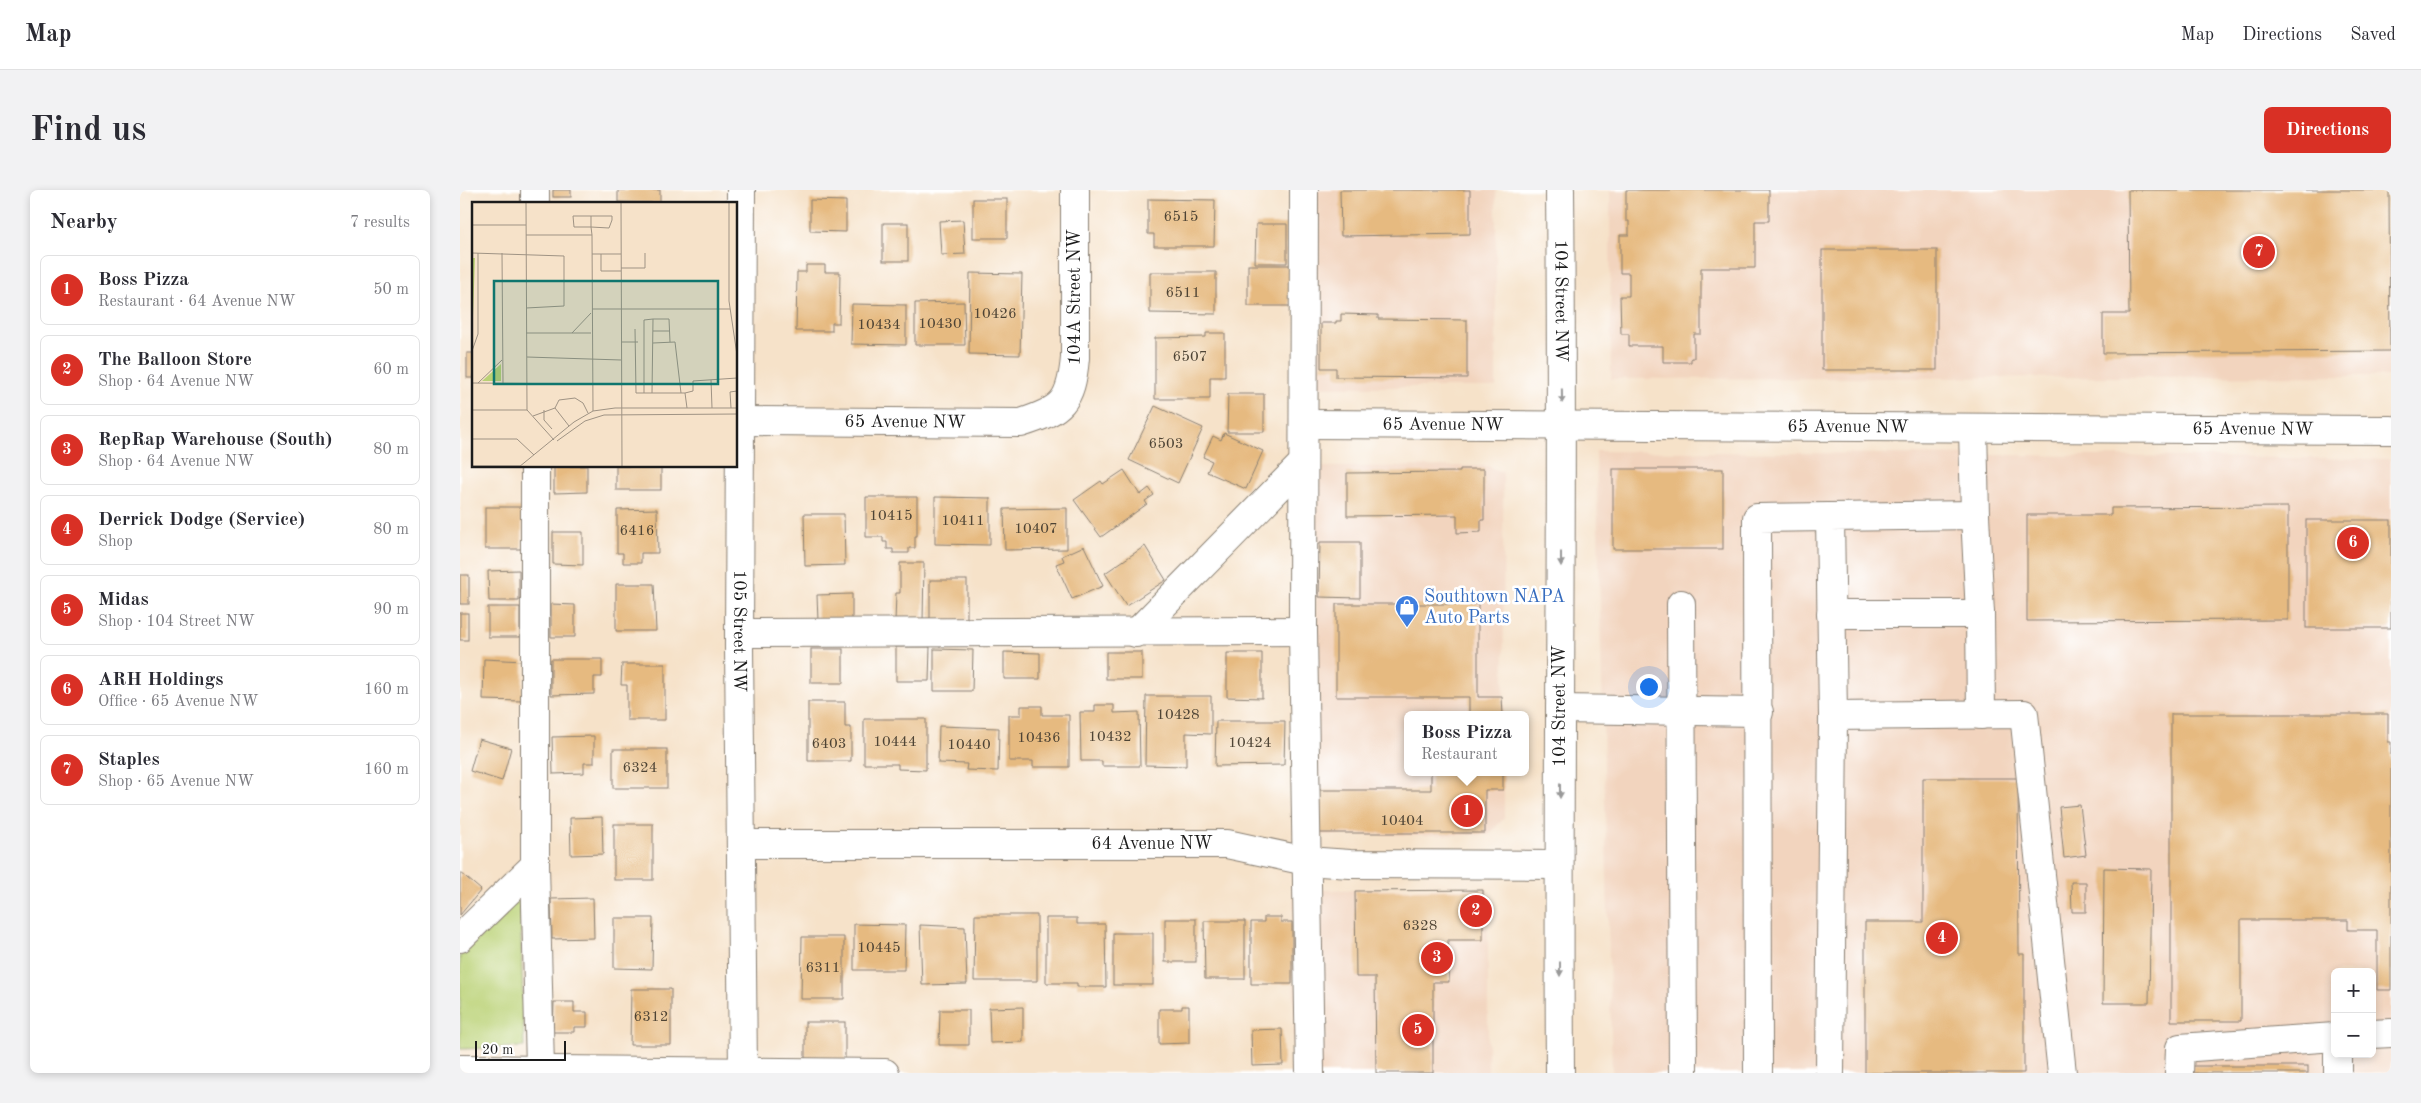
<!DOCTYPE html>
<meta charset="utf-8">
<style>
body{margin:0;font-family:"Old Standard TT",serif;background:#f2f2f3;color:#2b2b33}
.controls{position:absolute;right:15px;bottom:15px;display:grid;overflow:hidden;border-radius:8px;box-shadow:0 2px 8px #0003}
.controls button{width:45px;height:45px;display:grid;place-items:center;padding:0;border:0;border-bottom:1px solid #e1e1e2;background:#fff;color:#2b2b33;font:25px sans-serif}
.scale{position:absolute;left:15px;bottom:12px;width:91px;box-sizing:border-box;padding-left:5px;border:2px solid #1c1c1c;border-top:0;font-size:14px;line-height:18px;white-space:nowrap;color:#1c1c1c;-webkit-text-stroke:4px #fff;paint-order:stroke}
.you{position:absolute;left:1188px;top:496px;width:18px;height:18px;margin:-12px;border:4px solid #fff;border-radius:50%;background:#1a73e8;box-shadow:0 0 0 8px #1a73e833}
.badge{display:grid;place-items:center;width:32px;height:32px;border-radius:50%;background:#d93025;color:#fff;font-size:16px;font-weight:700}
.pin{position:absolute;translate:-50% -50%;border:2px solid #fff;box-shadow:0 1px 5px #0006}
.popup{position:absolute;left:944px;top:521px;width:125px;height:65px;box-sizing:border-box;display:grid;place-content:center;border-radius:8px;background:#fff;filter:drop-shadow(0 1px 4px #0005);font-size:16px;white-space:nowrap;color:#7c7c81}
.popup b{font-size:19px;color:#2b2b33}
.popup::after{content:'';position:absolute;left:50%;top:100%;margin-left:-10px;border:10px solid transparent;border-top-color:#fff}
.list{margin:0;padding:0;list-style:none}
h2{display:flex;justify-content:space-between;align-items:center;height:65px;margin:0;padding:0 20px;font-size:21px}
h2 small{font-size:16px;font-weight:400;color:#7c7c81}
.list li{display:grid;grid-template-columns:32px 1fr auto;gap:15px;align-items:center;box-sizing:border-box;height:70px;margin:0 10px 10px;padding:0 10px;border:1px solid #e1e1e2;border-radius:8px}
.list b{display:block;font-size:19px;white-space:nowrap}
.list p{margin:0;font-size:16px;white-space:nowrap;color:#7c7c81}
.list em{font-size:16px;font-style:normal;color:#7c7c81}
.map{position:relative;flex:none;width:1931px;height:883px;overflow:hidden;border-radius:8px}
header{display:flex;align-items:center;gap:30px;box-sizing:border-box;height:70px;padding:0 25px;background:#fff;border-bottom:1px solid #e1e1e2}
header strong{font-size:24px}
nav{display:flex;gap:28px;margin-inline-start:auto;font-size:18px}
.intro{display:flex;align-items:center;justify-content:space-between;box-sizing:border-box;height:120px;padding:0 30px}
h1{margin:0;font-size:35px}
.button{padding:12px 22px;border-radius:8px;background:#d93025;color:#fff;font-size:18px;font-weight:700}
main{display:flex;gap:30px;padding:0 30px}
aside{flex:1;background:#fff;border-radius:8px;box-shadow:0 2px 8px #0003}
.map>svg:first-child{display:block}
.built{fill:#f2d4be;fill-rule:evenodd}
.green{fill:#bad175;stroke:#6b7648}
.building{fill:#e6ba80}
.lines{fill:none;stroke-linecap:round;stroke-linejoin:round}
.minor-casing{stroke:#897f72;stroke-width:30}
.major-casing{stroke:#897f72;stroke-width:30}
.minor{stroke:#fff;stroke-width:28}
.major{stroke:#fff;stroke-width:28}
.oneway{fill:#999}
.labels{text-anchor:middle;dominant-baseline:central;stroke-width:5;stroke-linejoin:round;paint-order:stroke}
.number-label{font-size:15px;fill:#4e4435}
.street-label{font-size:18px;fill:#1c1c1c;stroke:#fff}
.shop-label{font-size:18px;fill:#366cbe;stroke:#fff;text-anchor:start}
.inset-road{fill:none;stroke:#9f9384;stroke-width:1}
.view{fill:#0f766e;fill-opacity:0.15;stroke:#0f766e;stroke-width:2.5}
.inset-edge{fill:none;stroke:#1c1c1c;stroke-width:2.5}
</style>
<header>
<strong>Map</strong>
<nav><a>Map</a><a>Directions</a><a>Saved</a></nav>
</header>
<div class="intro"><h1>Find us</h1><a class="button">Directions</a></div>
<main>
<aside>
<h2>Nearby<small>7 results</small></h2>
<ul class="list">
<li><span class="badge">1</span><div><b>Boss Pizza</b><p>Restaurant · 64 Avenue NW</p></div><em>50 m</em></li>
<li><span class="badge">2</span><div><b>The Balloon Store</b><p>Shop · 64 Avenue NW</p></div><em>60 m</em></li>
<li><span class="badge">3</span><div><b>RepRap Warehouse (South)</b><p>Shop · 64 Avenue NW</p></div><em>80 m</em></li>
<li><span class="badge">4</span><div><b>Derrick Dodge (Service)</b><p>Shop</p></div><em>80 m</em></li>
<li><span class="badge">5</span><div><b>Midas</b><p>Shop · 104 Street NW</p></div><em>90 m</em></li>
<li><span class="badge">6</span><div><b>ARH Holdings</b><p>Office · 65 Avenue NW</p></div><em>160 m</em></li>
<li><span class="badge">7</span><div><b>Staples</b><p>Shop · 65 Avenue NW</p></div><em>160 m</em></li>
</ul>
</aside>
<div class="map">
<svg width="1931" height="883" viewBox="0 0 1931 883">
<rect width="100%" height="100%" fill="#fff"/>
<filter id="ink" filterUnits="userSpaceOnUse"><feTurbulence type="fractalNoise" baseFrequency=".02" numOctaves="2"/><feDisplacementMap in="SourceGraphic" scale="10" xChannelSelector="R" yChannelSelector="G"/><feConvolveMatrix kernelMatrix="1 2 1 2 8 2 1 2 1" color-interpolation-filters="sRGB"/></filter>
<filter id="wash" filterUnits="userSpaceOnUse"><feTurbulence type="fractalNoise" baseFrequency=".0096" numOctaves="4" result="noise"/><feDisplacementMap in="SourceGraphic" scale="20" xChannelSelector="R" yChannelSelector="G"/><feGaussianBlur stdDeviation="1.12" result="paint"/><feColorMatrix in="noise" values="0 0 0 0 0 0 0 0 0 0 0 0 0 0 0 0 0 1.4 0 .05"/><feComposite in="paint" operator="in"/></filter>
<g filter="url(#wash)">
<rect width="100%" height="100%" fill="#f6e2c9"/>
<g class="built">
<rect x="855" y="0" width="181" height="197"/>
<polygon points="1150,0 1931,0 1931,186 1151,189"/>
<path d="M1136 261 1931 269V883H1152ZM1875 782H1912V864H1875Z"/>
<polygon points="1028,276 1043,283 1044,525 948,525 948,582 1044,582 1044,628 1029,645 857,645 856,277"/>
<polygon points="1028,699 1028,883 834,883 833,700"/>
</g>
<polygon class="green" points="60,709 64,857 0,859 0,766"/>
<g id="blocks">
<g class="building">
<rect x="93" y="0" width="18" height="7"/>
<polygon points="158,0 200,0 200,13 158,12"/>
<polygon points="880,0 1010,0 1010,44 881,46"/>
<polygon points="1166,0 1309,0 1309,31 1295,31 1295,78 1241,78 1241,144 1234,144 1234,168 1231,168 1231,172 1203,172 1203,156 1169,156 1169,144 1161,144 1160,106 1169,106 1169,83 1160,83 1160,45 1169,45 1169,31 1166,31"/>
<polygon points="1668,0 1929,0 1930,161 1643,163 1643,124 1669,124"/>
<rect x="513" y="9" width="34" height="39"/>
<polygon points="688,9 755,10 754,56 694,56 694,44 688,44"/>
<polygon points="350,10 386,11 386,42 350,41"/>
<polygon points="503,30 505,64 481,65 479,31"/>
<rect x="423" y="33" width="25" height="38"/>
<polygon points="796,34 827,34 827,73 795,73"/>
<rect x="1362" y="60" width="115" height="120"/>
<polygon points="346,75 365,75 365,82 380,82 379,133 372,133 372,141 336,141 337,82 346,82"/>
<rect x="788" y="75" width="42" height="41"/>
<polygon points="690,82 756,82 756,124 690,123"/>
<polygon points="510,83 562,84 560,165 509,164"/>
<polygon points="504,112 505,155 455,155 455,113"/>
<polygon points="392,114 446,115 446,155 391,154"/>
<polygon points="881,124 918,125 918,129 1007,130 1007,188 876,187 876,178 861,178 861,133 876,133 876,131 881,131"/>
<polygon points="746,143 765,143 765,187 750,187 750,209 695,209 695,148 746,147"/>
<rect x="7" y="163" width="7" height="25"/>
<polygon points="768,204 804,204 804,242 767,242"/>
<polygon points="695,216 743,238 718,293 669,270"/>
<polygon points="764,243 803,261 786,299 747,282 752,271 743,267 753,246 761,250"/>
<polygon points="94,276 127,276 127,302 94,303"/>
<rect x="156" y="276" width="45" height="24"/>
<polygon points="1000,279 1024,279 1024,330 1021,330 1021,342 997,343 997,325 887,326 887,283 1000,282"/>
<rect x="1153" y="279" width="110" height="80"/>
<polygon points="664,280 680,305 689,298 694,305 685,311 687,314 641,347 614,310 641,291 643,294"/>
<polygon points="406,307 457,307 457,346 455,346 455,358 449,358 449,363 433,363 433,359 427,359 427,352 423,352 423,347 406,347"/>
<polygon points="475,307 530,308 530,355 475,354"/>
<rect x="25" y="317" width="37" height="42"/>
<polygon points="1828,317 1828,430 1567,431 1567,325 1651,325 1651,318"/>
<polygon points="607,318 607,359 545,360 544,319"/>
<polygon points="197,319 198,363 181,363 181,373 163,373 163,363 157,363 157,320"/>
<polygon points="344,324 384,324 385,375 345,376"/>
<rect x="1846" y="330" width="85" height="108"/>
<polygon points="93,342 123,342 123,375 93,374"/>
<polygon points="860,352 900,352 900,408 859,407"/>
<polygon points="624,356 643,396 612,409 596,374 604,371 602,366"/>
<polygon points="685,356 706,390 666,416 645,383"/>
<polygon points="440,373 464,373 463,432 435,432 436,403 440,403"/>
<polygon points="59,380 59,411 29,411 28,381"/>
<rect x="0" y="385" width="9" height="29"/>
<rect x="470" y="390" width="37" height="40"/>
<polygon points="156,394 194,394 196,441 156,441"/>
<polygon points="392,404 392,430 358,431 357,405"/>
<polygon points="91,414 115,415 115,447 91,447"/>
<polygon points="876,414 1018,414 1018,507 1042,507 1043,525 1009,525 1009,507 876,507"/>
<rect x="28" y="417" width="32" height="30"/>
<rect x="0" y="423" width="8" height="27"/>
<polygon points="436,457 470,457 469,491 436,491"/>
<rect x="351" y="459" width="32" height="34"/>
<polygon points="474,459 513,460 512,501 474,501"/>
<polygon points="544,462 580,463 580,489 544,489"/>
<rect x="646" y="462" width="36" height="27"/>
<polygon points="767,463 802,463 802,508 767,507"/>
<polygon points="24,469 63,471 62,511 23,510"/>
<polygon points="91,469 142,469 142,487 134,487 134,504 91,505"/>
<polygon points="162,474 205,474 205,530 167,530 167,495 161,495"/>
<polygon points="686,506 751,506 751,544 726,543 726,576 685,575"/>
<polygon points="348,512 385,512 385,537 391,537 391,571 348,571"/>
<polygon points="635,515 654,515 654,523 679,522 680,576 642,576 642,571 621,571 620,522 635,522"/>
<polygon points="561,516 582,516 582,525 609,525 609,577 573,577 573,571 549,571 549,525 561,525"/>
<polygon points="1711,524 1928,524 1928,552 1931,552 1931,800 1917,800 1917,740 1888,740 1888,730 1781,730 1781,831 1711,831"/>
<polygon points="404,529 466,529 466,580 438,579 438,574 404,574"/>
<polygon points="756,531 825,531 824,575 755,576"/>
<polygon points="479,536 539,538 538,581 506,580 507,574 478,573"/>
<polygon points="134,546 134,573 124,573 124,583 93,584 92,547"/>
<polygon points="19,549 51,558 42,591 10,581"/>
<rect x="153" y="559" width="54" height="39"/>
<polygon points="971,582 1043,582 1043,600 1025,600 1025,643 859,643 859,600 971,600"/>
<polygon points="1463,588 1558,588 1559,764 1564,764 1564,883 1405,883 1405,732 1463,732"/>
<polygon points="1620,615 1626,665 1604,668 1599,617"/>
<polygon points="142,627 143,664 111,665 110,628"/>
<rect x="154" y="634" width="39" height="56"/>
<polygon points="1644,678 1691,679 1689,813 1643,813"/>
<polygon points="0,682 21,700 0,725"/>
<polygon points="1611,692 1626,692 1626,722 1612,722"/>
<polygon points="1023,700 1023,750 988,750 989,792 973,792 973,883 916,883 915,787 896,787 895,701"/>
<polygon points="133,708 134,748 92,749 91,709"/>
<polygon points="515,725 577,725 577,791 514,791"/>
<polygon points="804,727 821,727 821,732 832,732 832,794 791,794 791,732 804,732"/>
<polygon points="154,728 193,728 192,779 154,778"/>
<polygon points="586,728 617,728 617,734 645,734 646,797 617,797 617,793 586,793"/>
<rect x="705" y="729" width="31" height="43"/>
<polygon points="744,731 785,731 785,789 745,789"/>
<polygon points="394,734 445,735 444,780 394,780"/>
<polygon points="460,735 505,737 507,794 462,795"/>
<rect x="653" y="743" width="40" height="52"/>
<polygon points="342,747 384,747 384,809 341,809"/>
<polygon points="171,799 211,799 211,855 170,855"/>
<polygon points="94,812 114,812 114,822 127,822 127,837 114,837 114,842 93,842"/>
<polygon points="722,816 729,816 729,853 699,854 699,819 722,819"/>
<polygon points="563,817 563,852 530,853 529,818"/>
<polygon points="480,820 509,820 509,855 479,855"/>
<rect x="345" y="832" width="40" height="41"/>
<polygon points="822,839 823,875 792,876 791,840"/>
<rect x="1733" y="876" width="115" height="7"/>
</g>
</g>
</g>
<g filter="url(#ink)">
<use href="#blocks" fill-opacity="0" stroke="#897f72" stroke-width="1"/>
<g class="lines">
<g class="minor-casing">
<g id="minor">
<polyline points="75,0 75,14"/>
<path id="s1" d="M281 0 279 456 283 883"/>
<polyline points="844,0 843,441 850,883"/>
<path id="s2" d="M281 231 561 233C602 220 611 212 615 168V0"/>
<path id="s3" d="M844 234 1931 240"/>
<polyline points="1513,238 1515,325"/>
<polyline points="75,276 75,675 80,878"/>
<polyline points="1221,414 1223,883"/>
<polyline points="1371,424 1520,424"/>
<polyline points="279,443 843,441"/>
<polyline points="676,443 843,273"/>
<polyline points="1100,519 1299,522"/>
<polyline points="1373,526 1564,524 1602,883"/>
<path id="s4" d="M282 654H767L846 671 890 674 1099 675"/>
<polyline points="0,748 75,675"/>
<polyline points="1912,844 1931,843"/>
<polyline points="1878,864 1878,883"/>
<polyline points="0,879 425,883"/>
<polyline points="1298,883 1297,328 1370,327"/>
<polyline points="1370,883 1373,526 1370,327 1515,325 1520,424 1521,525"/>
<polyline points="1719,883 1720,858 1875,847"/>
</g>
</g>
<g class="major-casing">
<g id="major">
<path id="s5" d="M1100 0C1103 294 1098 589 1100 883"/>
</g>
</g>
<use href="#minor" class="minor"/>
<use href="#major" class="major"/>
</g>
<defs><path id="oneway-solid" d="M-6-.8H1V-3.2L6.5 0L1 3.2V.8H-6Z" transform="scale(1.25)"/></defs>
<g class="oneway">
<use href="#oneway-solid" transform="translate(1102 206) rotate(89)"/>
<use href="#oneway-solid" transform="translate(1101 369) rotate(90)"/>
<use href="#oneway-solid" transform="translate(1100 601) rotate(90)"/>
<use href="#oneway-solid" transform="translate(1100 779) rotate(90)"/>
</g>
</g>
<defs>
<g id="shop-pin" transform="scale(1.25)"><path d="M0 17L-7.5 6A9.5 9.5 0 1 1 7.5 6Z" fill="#3f7fe0" stroke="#fff"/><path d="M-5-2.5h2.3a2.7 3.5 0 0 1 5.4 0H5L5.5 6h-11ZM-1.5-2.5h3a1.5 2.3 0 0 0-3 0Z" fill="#fff"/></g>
</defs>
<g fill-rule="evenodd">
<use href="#shop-pin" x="947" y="417"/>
</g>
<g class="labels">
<g class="number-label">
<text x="721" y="27">6515</text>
<text x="723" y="103">6511</text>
<text x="535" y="124">10426</text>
<text x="480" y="134">10430</text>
<text x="419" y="135">10434</text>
<text x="730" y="167">6507</text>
<text x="706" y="254">6503</text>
<text x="431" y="326">10415</text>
<text x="503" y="331">10411</text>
<text x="576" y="339">10407</text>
<text x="177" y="341">6416</text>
<text x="718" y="525">10428</text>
<text x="650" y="547">10432</text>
<text x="579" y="548">10436</text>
<text x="435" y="552">10444</text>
<text x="790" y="553">10424</text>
<text x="369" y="554">6403</text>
<text x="509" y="555">10440</text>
<text x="180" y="578">6324</text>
<text x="942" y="631">10404</text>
<text x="960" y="736">6328</text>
<text x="419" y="758">10445</text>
<text x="363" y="778">6311</text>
<text x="191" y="827">6312</text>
</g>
<g class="street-label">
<text stroke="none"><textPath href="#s2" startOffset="434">104A Street NW</textPath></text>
<text stroke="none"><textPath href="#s5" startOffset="111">104 Street NW</textPath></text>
<text stroke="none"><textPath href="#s2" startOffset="164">65 Avenue NW</textPath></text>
<text stroke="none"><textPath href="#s3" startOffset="139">65 Avenue NW</textPath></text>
<text stroke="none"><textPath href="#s3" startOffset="544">65 Avenue NW</textPath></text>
<text stroke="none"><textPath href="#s3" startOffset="949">65 Avenue NW</textPath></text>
<text stroke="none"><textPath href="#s1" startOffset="441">105 Street NW</textPath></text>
<text transform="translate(1100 516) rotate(-90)">104 Street NW</text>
<text stroke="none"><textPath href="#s4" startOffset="410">64 Avenue NW</textPath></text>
</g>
<g class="shop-label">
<text x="964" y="407">Southtown NAPA<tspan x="964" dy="21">Auto Parts</tspan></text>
</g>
</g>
<g transform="translate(12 12)">
<rect width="265" height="265" fill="#f6e2c9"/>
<path d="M0 56H3L0 143ZM29 162V179H10Z" fill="#bad175"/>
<path class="inset-road" d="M54 0 55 208 82 238M149 0 150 265M257 0V99L265 153M119 14H140V18L137 26 119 25H102L101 14H119V25L120 33M0 23H54M54 33H120L121 209M0 51 92 54V104L54 106M30 51 31 181M120 52H149M129 52V69H149M149 66H173V51M54 79H93M120 107H258M163 127 164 191H213L215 206M181 129H198M54 131H119M100 131 119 111M149 140H166M181 141 203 140 209 191M0 149 6 132V51M55 155 149 158M239 178 240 206M0 181 120 182M6 181 30 158M172 191V118L181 117M180 191 181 117H197L198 140M213 191 221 189V179L265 176M83 206 87 198 103 196 111 201 116 211M259 206 258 190 265 189M0 208H55M72 208V218L80 227M61 214 83 206 97 224M0 237H45L62 253M85 239 113 219 132 213 265 212M0 264H48M47 265 102 220 121 209 143 206H265"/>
<path class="view" d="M22 79H246V182H22Z"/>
<rect width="265" height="265" class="inset-edge"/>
</g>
</svg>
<div class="controls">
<button>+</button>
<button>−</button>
</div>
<div class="scale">20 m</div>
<div class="you"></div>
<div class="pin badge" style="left:1007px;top:621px">1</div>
<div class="popup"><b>Boss Pizza</b>Restaurant</div>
<div class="pin badge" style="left:1016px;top:721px">2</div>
<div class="pin badge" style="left:977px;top:768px">3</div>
<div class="pin badge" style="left:1482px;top:748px">4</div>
<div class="pin badge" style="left:958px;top:840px">5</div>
<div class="pin badge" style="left:1893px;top:353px">6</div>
<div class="pin badge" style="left:1799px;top:62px">7</div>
</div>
</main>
